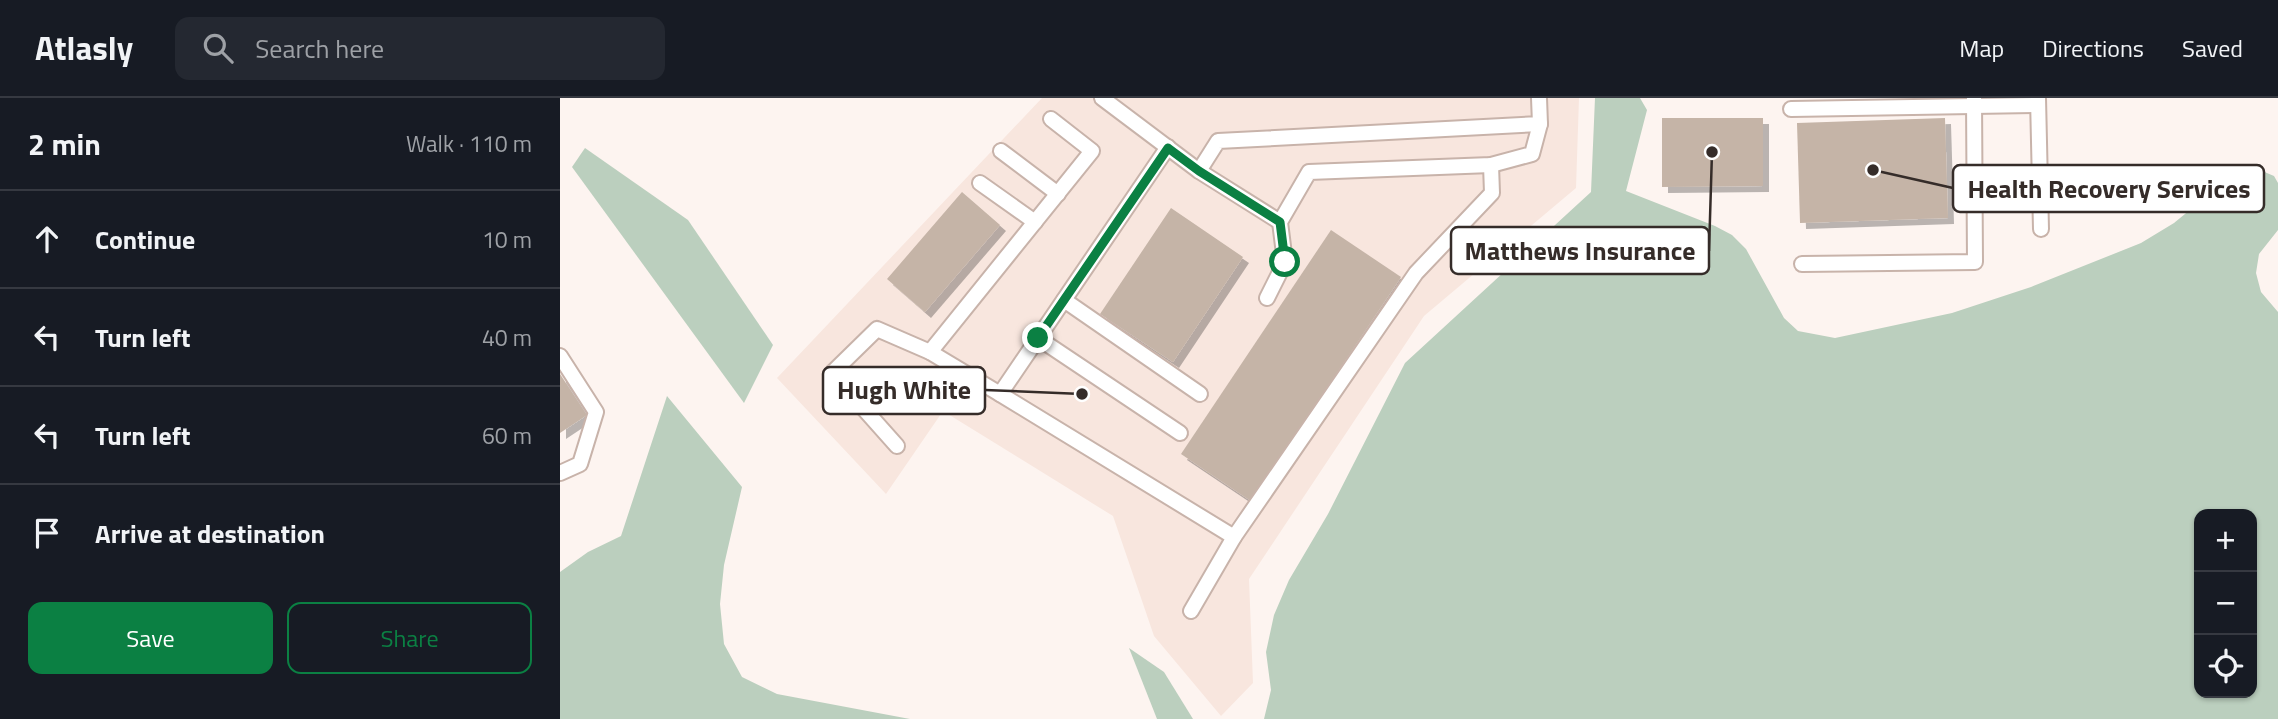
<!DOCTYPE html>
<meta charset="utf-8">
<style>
body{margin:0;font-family:"Titillium Web",sans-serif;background:#242831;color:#f1f3f6}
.controls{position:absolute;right:21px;bottom:21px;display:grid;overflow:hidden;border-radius:14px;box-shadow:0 2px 5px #0004}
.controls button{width:63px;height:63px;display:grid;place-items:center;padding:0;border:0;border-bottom:2px solid #363941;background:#171b24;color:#f1f3f6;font:35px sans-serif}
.stop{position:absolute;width:21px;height:21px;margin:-16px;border:5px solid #0b8043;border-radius:50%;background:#fff}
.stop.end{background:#0b8043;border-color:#fff;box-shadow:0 2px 7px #0008}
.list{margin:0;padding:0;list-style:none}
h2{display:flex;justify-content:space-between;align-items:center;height:91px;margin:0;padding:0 28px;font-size:30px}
h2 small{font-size:23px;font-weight:400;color:#9ea1a6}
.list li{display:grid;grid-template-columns:46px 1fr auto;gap:21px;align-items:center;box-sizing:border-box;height:98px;padding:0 28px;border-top:2px solid #363941}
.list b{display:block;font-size:26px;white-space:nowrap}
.list em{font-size:23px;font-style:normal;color:#9ea1a6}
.actions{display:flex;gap:14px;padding:21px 28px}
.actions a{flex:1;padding:16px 0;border:2px solid #0b8043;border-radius:14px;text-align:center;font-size:24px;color:#0b8043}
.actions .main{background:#0b8043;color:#fff}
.icon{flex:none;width:38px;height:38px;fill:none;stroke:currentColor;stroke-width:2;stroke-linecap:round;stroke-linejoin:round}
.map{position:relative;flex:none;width:1718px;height:621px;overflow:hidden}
header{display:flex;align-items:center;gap:42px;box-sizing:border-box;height:98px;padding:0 35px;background:#171b24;border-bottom:2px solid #363941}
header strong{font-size:33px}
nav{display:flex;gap:38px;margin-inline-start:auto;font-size:24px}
.search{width:490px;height:63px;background:#242831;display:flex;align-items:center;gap:18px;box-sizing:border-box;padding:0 24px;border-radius:14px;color:#9ea1a6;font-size:26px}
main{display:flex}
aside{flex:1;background:#171b24}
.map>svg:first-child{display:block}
.built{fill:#f8e6de}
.green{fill:#bbcfbe;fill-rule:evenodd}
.building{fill:#c5b4a7;filter:url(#shadow)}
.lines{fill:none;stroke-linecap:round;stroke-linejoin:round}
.service-casing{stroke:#c8b3aa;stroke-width:18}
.service{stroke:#fff;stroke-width:14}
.route{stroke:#0b8043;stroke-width:9}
.leader{fill:none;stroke:#352c29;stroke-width:2.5}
.callout-dot{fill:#352c29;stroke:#fff;stroke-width:2.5}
.callout{fill:#fff;stroke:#352c29;stroke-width:2.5}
.callout-label{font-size:26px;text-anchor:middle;font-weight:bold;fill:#352c29}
</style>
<header>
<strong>Atlasly</strong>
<div class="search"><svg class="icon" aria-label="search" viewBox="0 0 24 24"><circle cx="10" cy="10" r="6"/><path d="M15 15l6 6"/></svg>Search here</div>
<nav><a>Map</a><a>Directions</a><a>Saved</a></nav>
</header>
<main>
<aside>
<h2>2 min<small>Walk · 110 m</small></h2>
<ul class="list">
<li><svg class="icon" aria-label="ahead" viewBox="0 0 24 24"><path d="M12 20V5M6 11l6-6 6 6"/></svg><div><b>Continue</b></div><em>10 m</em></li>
<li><svg class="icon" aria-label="left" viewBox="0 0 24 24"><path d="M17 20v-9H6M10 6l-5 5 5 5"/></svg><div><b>Turn left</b></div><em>40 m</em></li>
<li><svg class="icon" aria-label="left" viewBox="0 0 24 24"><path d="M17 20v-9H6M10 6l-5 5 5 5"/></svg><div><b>Turn left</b></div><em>60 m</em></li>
<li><svg class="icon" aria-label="arrive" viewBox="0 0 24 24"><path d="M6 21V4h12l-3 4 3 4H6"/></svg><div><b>Arrive at destination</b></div></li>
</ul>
<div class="actions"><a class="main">Save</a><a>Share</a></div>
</aside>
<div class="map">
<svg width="1718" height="621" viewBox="0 0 1718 621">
<defs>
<filter id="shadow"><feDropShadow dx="6" dy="6" stdDeviation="0" flood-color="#0004"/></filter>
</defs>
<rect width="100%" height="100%" fill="#fdf4f0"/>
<polygon class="built" points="482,0 1019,0 1016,90 864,218 689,481 693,585 661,618 594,538 553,418 383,313 326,396 217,280"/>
<g class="green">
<path d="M1035 0H1080L1087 12 1066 93 1155 128 1172 137 1186 151 1224 220 1238 233 1275 240 1392 215 1471 189 1581 145 1614 125 1676 74 1695 70 1714 78 1718 85V132L1699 156 1696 175 1701 194 1718 214V621H704L711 592 706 554 714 517 729 482 768 416 845 265 1031 94ZM1639 416H1692V595H1639Z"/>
<polygon points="25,50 128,122 213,247 184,305 12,69"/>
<polygon points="107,298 182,389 164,467 160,506 164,546 182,579 217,596 350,621 0,621 0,474 28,454 61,438"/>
<polygon points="569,550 604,574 633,621 597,621"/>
</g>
<g class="building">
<polygon points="1102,20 1203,20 1203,88 1102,89"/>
<polygon points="1385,20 1388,120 1240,125 1237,25"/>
<polygon points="402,94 440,127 365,214 327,181"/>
<polygon points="611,110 683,159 613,264 540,216"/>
<polygon points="771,132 841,179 691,403 621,356"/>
<polygon points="0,276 27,317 0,335"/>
</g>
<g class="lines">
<g class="service-casing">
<g id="service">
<polyline points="542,0 639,73 720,124"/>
<polyline points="1478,0 1481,131"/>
<polyline points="1231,11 1478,7"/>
<polyline points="608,49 440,296 674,439"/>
<polyline points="441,53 498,96"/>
<polyline points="639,73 658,43 980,26 979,0"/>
<polyline points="420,85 475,124"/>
<polyline points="1242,166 1415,164 1414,0"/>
<polyline points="707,200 725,164 720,124 749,74 931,67 972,56 980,26"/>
<polyline points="504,202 640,296"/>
<polyline points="478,240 620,335"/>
<polyline points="370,254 532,53 491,21"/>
<polyline points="0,258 36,314 20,366 0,375"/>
<polyline points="337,348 272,275 317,231 370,254 440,296"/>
<polyline points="631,513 674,439 856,175 932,95 931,67"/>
</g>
</g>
<use href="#service" class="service"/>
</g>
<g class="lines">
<polyline class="route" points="478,240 608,50 639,73 720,124 725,164"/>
</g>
<path class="leader" d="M1313 72L1393 90M1152 54L1149 153M522 296L425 292"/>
<g class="callout-dot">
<circle cx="1313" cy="72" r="7"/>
<circle cx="1152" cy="54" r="7"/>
<circle cx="522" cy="296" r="7"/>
</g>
<g class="callout">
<rect x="1393" y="67" width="311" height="47" rx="7"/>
<rect x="891" y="129" width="258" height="47" rx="7"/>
<rect x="263" y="269" width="162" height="47" rx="7"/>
</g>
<g class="callout-label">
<text x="1549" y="100">Health Recovery Services</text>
<text x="1020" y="162">Matthews Insurance</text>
<text x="344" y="301">Hugh White</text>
</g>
</svg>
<div class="controls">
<button>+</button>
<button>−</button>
<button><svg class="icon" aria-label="locate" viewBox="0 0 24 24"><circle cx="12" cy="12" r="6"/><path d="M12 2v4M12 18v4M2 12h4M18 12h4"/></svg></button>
</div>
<div class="stop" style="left:725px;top:164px"></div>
<div class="stop end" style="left:478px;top:240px"></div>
</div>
</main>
